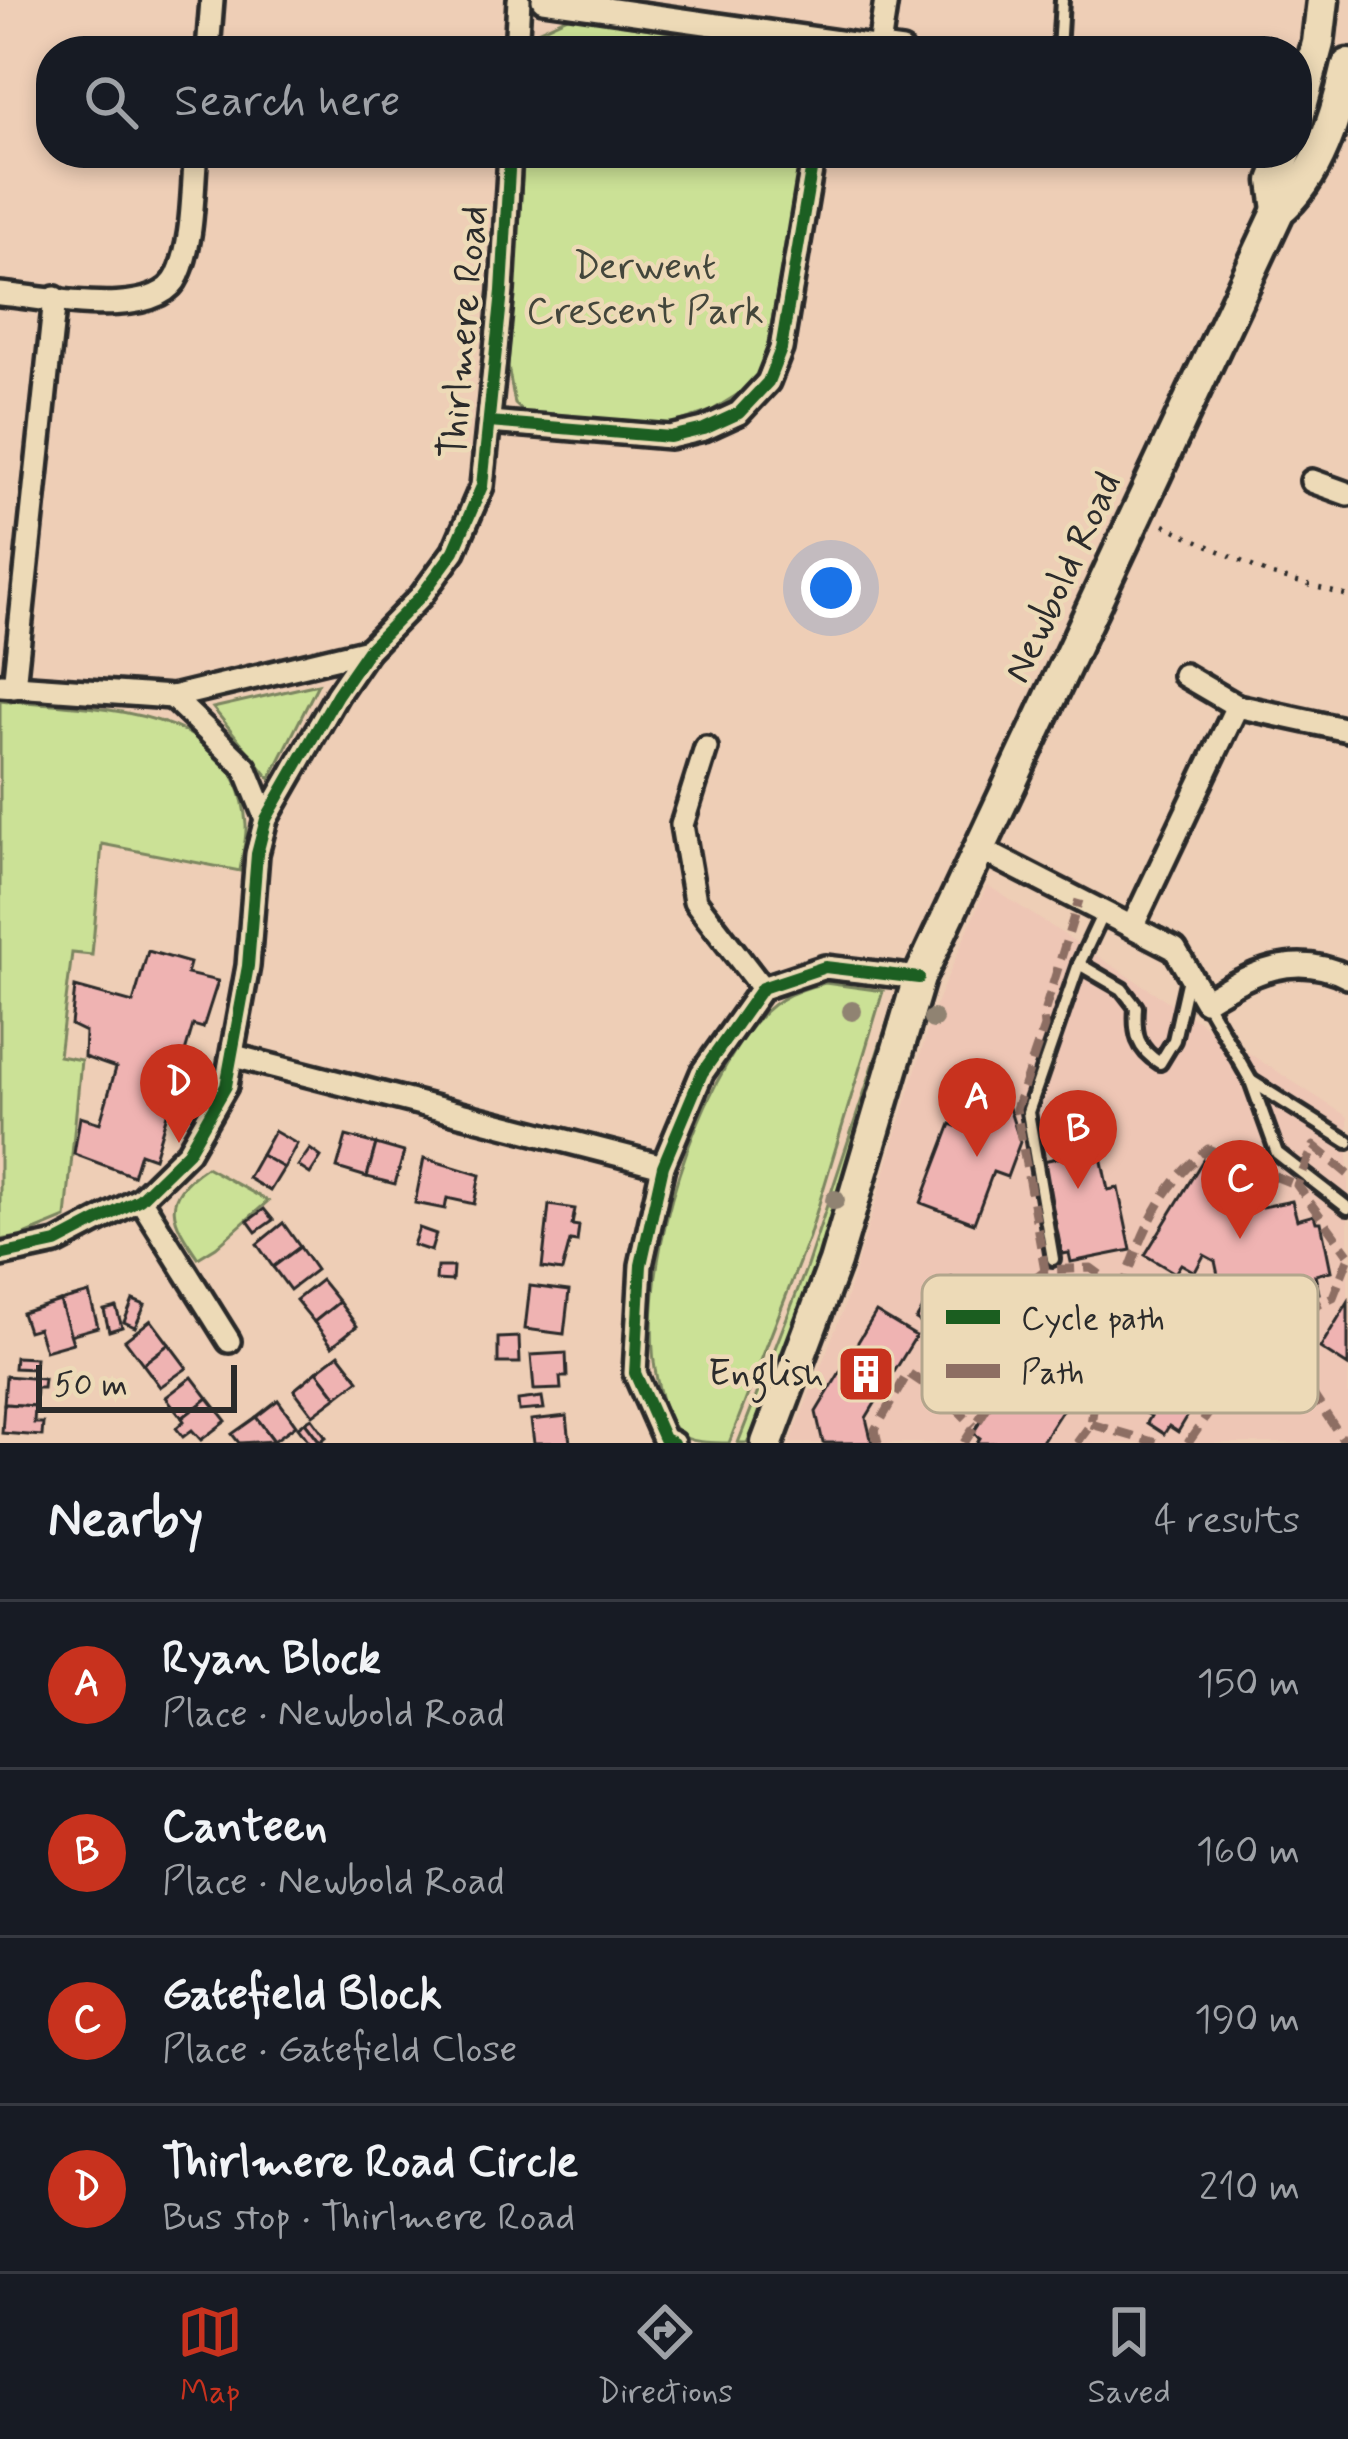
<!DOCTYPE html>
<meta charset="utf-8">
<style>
body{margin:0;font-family:Mynerve,sans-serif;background:#20242c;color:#f1f3f6}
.scale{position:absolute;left:36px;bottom:30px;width:201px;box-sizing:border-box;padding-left:12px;border:6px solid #2b2b2b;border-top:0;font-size:33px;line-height:42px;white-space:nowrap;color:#2b2b2b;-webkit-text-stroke:9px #eddab7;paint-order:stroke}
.you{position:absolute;left:831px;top:588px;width:42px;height:42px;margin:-30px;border:9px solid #fff;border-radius:50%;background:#1a73e8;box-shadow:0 0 0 18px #1a73e833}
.badge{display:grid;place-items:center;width:78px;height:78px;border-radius:50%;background:#c8321e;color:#fff;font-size:39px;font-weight:700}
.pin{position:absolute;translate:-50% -99px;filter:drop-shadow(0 3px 6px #0008)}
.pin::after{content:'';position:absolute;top:63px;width:42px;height:36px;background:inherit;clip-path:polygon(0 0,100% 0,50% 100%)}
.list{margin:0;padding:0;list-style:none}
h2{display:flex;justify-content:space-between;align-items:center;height:156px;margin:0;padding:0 48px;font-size:51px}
h2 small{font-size:39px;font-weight:400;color:#9ea1a6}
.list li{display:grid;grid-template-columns:78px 1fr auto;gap:36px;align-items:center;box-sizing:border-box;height:168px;padding:0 48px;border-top:3px solid #363941}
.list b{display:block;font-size:45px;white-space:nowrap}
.list p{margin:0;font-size:39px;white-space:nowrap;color:#9ea1a6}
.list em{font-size:39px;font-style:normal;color:#9ea1a6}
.icon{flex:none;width:66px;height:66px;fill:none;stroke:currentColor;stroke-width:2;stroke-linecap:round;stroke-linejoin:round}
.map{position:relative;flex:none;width:1348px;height:1443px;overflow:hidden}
.search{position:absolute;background:#171b24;box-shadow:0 6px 18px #0003;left:36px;right:36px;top:36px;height:132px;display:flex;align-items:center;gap:30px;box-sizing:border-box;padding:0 42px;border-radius:48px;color:#9ea1a6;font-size:45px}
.sheet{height:828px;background:#171b24}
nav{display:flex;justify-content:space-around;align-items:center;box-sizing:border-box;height:168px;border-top:3px solid #363941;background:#171b24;font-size:33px;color:#9ea1a6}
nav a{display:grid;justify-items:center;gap:6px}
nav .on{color:#c8321e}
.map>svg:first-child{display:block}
.built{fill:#eec6b5}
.green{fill:#cbe196;stroke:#7b8660;stroke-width:3}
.building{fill:#efb3b2;stroke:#2b2b2b;stroke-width:3}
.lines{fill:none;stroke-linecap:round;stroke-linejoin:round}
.lane-casing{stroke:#2b2b2b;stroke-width:20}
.street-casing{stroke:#2b2b2b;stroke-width:30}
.secondary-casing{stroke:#2b2b2b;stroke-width:39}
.path{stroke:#2b2b2b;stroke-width:4.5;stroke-dasharray:3 9;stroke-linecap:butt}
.lane{stroke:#eddab7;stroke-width:10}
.street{stroke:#eddab7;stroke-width:21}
.secondary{stroke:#eddab7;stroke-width:30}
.quiet{stroke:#8d6e63;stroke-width:9;stroke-dasharray:18 9;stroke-linecap:butt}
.cycleway-casing{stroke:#eddab7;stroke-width:20}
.cycleway{stroke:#1b5e20;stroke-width:12}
.tree{fill:#908372}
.labels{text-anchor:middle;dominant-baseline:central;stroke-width:9;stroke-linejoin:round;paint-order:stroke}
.park-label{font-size:39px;fill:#43463b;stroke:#eddab7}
.street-label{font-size:39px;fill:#2b2b2b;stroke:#eddab7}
.poi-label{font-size:39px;fill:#2b2b2b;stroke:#eddab7;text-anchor:end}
.key{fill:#eddab7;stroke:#b3a68d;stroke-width:3}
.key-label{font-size:33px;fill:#2b2b2b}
</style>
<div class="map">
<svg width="1348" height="1443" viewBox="0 0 1348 1443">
<rect width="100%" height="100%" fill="#eeceb6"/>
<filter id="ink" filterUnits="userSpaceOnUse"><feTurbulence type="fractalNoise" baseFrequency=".00833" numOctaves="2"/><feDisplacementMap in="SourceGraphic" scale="24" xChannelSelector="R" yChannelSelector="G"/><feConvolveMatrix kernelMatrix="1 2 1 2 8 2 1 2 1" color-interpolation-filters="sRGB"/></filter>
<g filter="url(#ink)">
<polygon class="built" points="987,885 1348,1117 1348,1443 790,1443 842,1313 935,1006"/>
<g class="green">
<polygon points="570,16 787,51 532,51 533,33"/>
<polygon points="524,153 803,153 761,380 711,411 672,424 529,417 515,404 508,366"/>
<polygon points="318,684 270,779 213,708"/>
<path d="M0 700C89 709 239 701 246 825 247 839 242 856 240 871L102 844 92 955 72 953 59 1056 81 1060 66 1218 20 1237 0 1240Z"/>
<path d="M825 983 883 991 809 1237 729 1443C715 1443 696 1443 684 1437 666 1424 662 1401 657 1380 636 1279 687 1113 749 1030 771 1001 791 991 825 983Z"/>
<polygon points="893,1005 897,1008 825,1254 753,1430 747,1443 738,1443 807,1266"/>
<path d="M206 1167 268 1201 216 1247 198 1258C171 1219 159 1199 206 1167Z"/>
</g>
<g class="building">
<polygon points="148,951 190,963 187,974 218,981 203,1028 193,1025 154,1158 140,1153 133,1176 74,1154 80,1117 100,1123 116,1068 84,1057 85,1032 71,1025 75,987 133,1003"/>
<polygon points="1009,1108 1020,1142 1007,1177 993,1172 974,1223 921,1203 951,1124 973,1132 978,1118"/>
<polygon points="1092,1114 1108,1190 1118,1188 1131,1250 1071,1262 1069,1253 1062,1254 1043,1161 1062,1157 1055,1122"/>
<polygon points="274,1131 297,1144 284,1168 261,1155"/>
<polygon points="346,1136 376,1144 367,1177 337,1168"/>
<polygon points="376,1144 404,1152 395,1184 367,1177"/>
<polygon points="310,1149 321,1157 310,1174 298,1166"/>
<polygon points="261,1155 284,1168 270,1191 248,1178"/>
<polygon points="424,1158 480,1175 474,1204 447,1198 445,1209 415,1203"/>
<polygon points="1203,1160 1253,1189 1243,1211 1292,1201 1297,1220 1314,1215 1316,1222 1321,1222 1331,1271 1315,1275 1319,1293 1238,1311 1233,1291 1222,1294 1215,1261 1204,1255 1195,1272 1181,1264 1175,1273 1145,1255"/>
<polygon points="549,1205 575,1209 572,1225 579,1226 577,1242 570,1241 562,1271 542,1268"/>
<polygon points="264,1209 273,1220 256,1232 248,1221"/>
<polygon points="283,1223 300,1247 273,1267 257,1244"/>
<polygon points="419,1228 436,1234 431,1251 413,1245"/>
<polygon points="300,1247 316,1270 290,1290 273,1267"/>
<polygon points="437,1267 453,1267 452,1281 436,1280"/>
<polygon points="952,1277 1030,1325 997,1372 1007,1380 1028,1348 1081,1381 1041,1443 977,1443 980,1438 973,1433 999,1393 964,1368 957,1380 936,1368 948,1346 929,1335 932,1330 916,1320 931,1295 939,1299"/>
<polygon points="321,1280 339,1302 314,1322 296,1300"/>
<polygon points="530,1286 569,1291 564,1334 525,1329"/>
<polygon points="89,1293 98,1327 70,1335 60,1301"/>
<polygon points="1180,1297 1237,1333 1178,1432 1169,1426 1164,1434 1147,1423 1151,1416 1126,1401 1146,1368 1139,1364"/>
<polygon points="133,1300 145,1305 135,1327 124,1322"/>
<polygon points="60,1301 73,1343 45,1351 38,1328 28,1331 22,1313"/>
<polygon points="339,1302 357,1326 332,1346 314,1322"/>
<polygon points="1348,1302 1348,1366 1320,1348"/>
<polygon points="116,1307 122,1327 109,1331 104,1310"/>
<polygon points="876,1312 916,1336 866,1418 872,1443 823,1443 816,1412"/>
<polygon points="151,1320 169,1344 143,1364 125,1340"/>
<polygon points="519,1337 520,1363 498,1363 498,1338"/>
<polygon points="169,1344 187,1368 160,1387 143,1364"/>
<polygon points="566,1353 567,1377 560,1377 561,1389 534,1390 531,1355"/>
<polygon points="339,1354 359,1380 337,1397 317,1371"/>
<polygon points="15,1357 35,1358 34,1369 14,1368"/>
<polygon points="317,1371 337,1397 313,1415 294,1390"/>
<polygon points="6,1376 44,1379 43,1388 36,1388 35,1406 4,1404"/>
<polygon points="192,1377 208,1398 182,1418 166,1397"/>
<polygon points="542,1397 544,1409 519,1411 518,1400"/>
<polygon points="208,1398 226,1421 201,1440 192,1430 183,1437 176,1428 184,1421 182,1418"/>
<polygon points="278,1400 296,1425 274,1441 256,1417"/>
<polygon points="4,1404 35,1406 34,1423 43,1423 42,1436 2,1433"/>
<polygon points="567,1416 570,1443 534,1443 531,1420"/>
<polygon points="256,1417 274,1441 239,1443 232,1434"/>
<polygon points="312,1418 326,1437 320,1442 305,1422"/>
<polygon points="305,1422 320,1442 319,1443 310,1443 298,1427"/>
</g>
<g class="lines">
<g class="lane-casing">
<g id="lane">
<polyline points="1059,51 1062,0"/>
<path d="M1079 964 1122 989 1136 1007C1134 1034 1137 1049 1160 1063L1174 1040 1188 978"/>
<polyline points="1205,1001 1251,1081 1277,1153 1348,1208"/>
<polyline points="1251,1081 1348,1142"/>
<polyline points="1053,1259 1028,1112 1079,964 1103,913"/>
</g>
</g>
<g class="street-casing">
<g id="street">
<polyline points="543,0 902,51"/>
<polyline points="879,47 886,0"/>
<polyline points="208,51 212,0"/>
<polyline points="516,51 519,0"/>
<path d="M0 294C43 297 157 323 178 275 194 240 192 191 196 153"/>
<polyline points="489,422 670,437 704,429 739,413 768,382 781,349 814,153"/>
<polyline points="1312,481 1348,494"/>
<polyline points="1184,675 1237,706"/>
<polyline points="1,685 172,697 368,650"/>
<polyline points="14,687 55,298"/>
<polyline points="172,697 245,767 266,819"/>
<polyline points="706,748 682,825 695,901 762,988"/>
<path d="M980 849 1175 949 1205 1001C1251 973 1294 950 1348 977"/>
<polyline points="1133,925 1237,706 1348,730"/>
<polyline points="234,1056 663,1166"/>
<polyline points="140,1199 229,1341"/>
<polyline points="0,1255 56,1243 140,1199 188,1152 226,1086 248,966 257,854 266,819 337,695 368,650 421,596 454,551 482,486 502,291 510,153"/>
<polyline points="673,1443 664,1439 635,1373 641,1265 663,1166 702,1073 762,988 825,967 919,978"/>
</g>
</g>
<g class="secondary-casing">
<g id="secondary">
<polyline points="1297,121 1318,43 1323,0"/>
<polyline points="1279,210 1275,181 1286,153"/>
<path d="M767 1443 835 1262 919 978 1279 210C1318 179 1337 114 1348 65"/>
</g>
</g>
<g class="path">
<polyline points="1164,525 1269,574 1348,596"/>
<polyline points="179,1070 204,1078"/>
</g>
<use href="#lane" class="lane"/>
<use href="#street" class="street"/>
<use href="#secondary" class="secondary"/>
<g class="quiet">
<polyline points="1348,1174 1314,1146 1297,1185 1348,1254"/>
<polyline points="1348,1259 1333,1297 1268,1327 1342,1438 1348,1438"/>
<polyline points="1091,1424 1156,1443"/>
<polyline points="878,1443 875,1430 908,1373 948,1400 974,1426"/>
<polyline points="964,1443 1033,1336 1035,1317 1026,1285 1045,1270"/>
<polyline points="1077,1443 1091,1424 1098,1377 1118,1331 1122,1291 1091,1268 1045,1270 1016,1109 1044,1027 1043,1016 1079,900"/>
<path d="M1188 1443 1268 1327 1230 1311 1205 1289 1150 1298 1122 1291C1142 1235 1159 1186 1208 1149L1297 1185"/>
</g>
<g class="cycleway-casing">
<g id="cycleway">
<polyline points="489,422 670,437 704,429 739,413 768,382 781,349 814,153"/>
<polyline points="0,1255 56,1243 140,1199 188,1152 226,1086 248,966 257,854 266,819 337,695 368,650 421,596 454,551 482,486 502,291 510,153"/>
<polyline points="673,1443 664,1439 635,1373 641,1265 663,1166 702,1073 762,988 825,967 919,978"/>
</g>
</g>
<use href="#cycleway" class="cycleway"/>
</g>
<g class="tree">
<circle cx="852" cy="1011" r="10"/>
<circle cx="933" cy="1019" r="10"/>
<circle cx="989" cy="1104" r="10"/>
<circle cx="835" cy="1200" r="10"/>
</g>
</g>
<defs>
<g id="building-square" transform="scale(3)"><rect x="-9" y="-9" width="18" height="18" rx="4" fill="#c8321e" stroke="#eddab7"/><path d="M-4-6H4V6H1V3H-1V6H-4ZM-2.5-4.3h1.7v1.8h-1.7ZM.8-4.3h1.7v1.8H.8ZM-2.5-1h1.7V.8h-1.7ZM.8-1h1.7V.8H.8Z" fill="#fff"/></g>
</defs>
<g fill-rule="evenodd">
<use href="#building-square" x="866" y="1374"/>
</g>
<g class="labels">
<g class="park-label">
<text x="645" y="267">Derwent<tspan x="645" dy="45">Crescent Park</tspan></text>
</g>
<g class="street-label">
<text transform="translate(465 332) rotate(-85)">Thirlmere Road</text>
<text transform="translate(1064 578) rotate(-65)">Newbold Road</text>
</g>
<g class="poi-label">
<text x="824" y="1374">English</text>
</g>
</g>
<rect x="922" y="1275" width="396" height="138" rx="18" class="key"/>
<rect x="946" y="1310" width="54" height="14" fill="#1b5e20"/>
<rect x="946" y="1364" width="54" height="14" fill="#8d6e63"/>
<g class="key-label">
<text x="1021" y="1329">Cycle path</text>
<text x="1021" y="1383">Path</text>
</g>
</svg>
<div class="scale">50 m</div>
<div class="you"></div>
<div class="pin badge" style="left:977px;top:1157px">A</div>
<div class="pin badge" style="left:1078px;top:1189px">B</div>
<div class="pin badge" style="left:1240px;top:1239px">C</div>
<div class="pin badge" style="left:179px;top:1143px">D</div>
<div class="search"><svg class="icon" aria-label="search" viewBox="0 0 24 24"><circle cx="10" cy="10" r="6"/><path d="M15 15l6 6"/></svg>Search here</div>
</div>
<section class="sheet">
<h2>Nearby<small>4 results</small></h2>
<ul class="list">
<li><span class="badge">A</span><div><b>Ryan Block</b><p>Place · Newbold Road</p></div><em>150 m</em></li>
<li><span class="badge">B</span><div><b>Canteen</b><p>Place · Newbold Road</p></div><em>160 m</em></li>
<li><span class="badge">C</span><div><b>Gatefield Block</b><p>Place · Gatefield Close</p></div><em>190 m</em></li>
<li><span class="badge">D</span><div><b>Thirlmere Road Circle</b><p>Bus stop · Thirlmere Road</p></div><em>210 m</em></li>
</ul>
</section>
<nav>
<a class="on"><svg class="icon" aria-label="map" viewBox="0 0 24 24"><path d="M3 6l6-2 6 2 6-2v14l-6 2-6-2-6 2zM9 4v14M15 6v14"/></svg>Map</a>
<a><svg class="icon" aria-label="directions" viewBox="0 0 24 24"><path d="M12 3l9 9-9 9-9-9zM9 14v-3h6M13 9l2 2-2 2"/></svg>Directions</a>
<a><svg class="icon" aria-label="saved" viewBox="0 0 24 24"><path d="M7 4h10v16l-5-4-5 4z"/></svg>Saved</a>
</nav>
